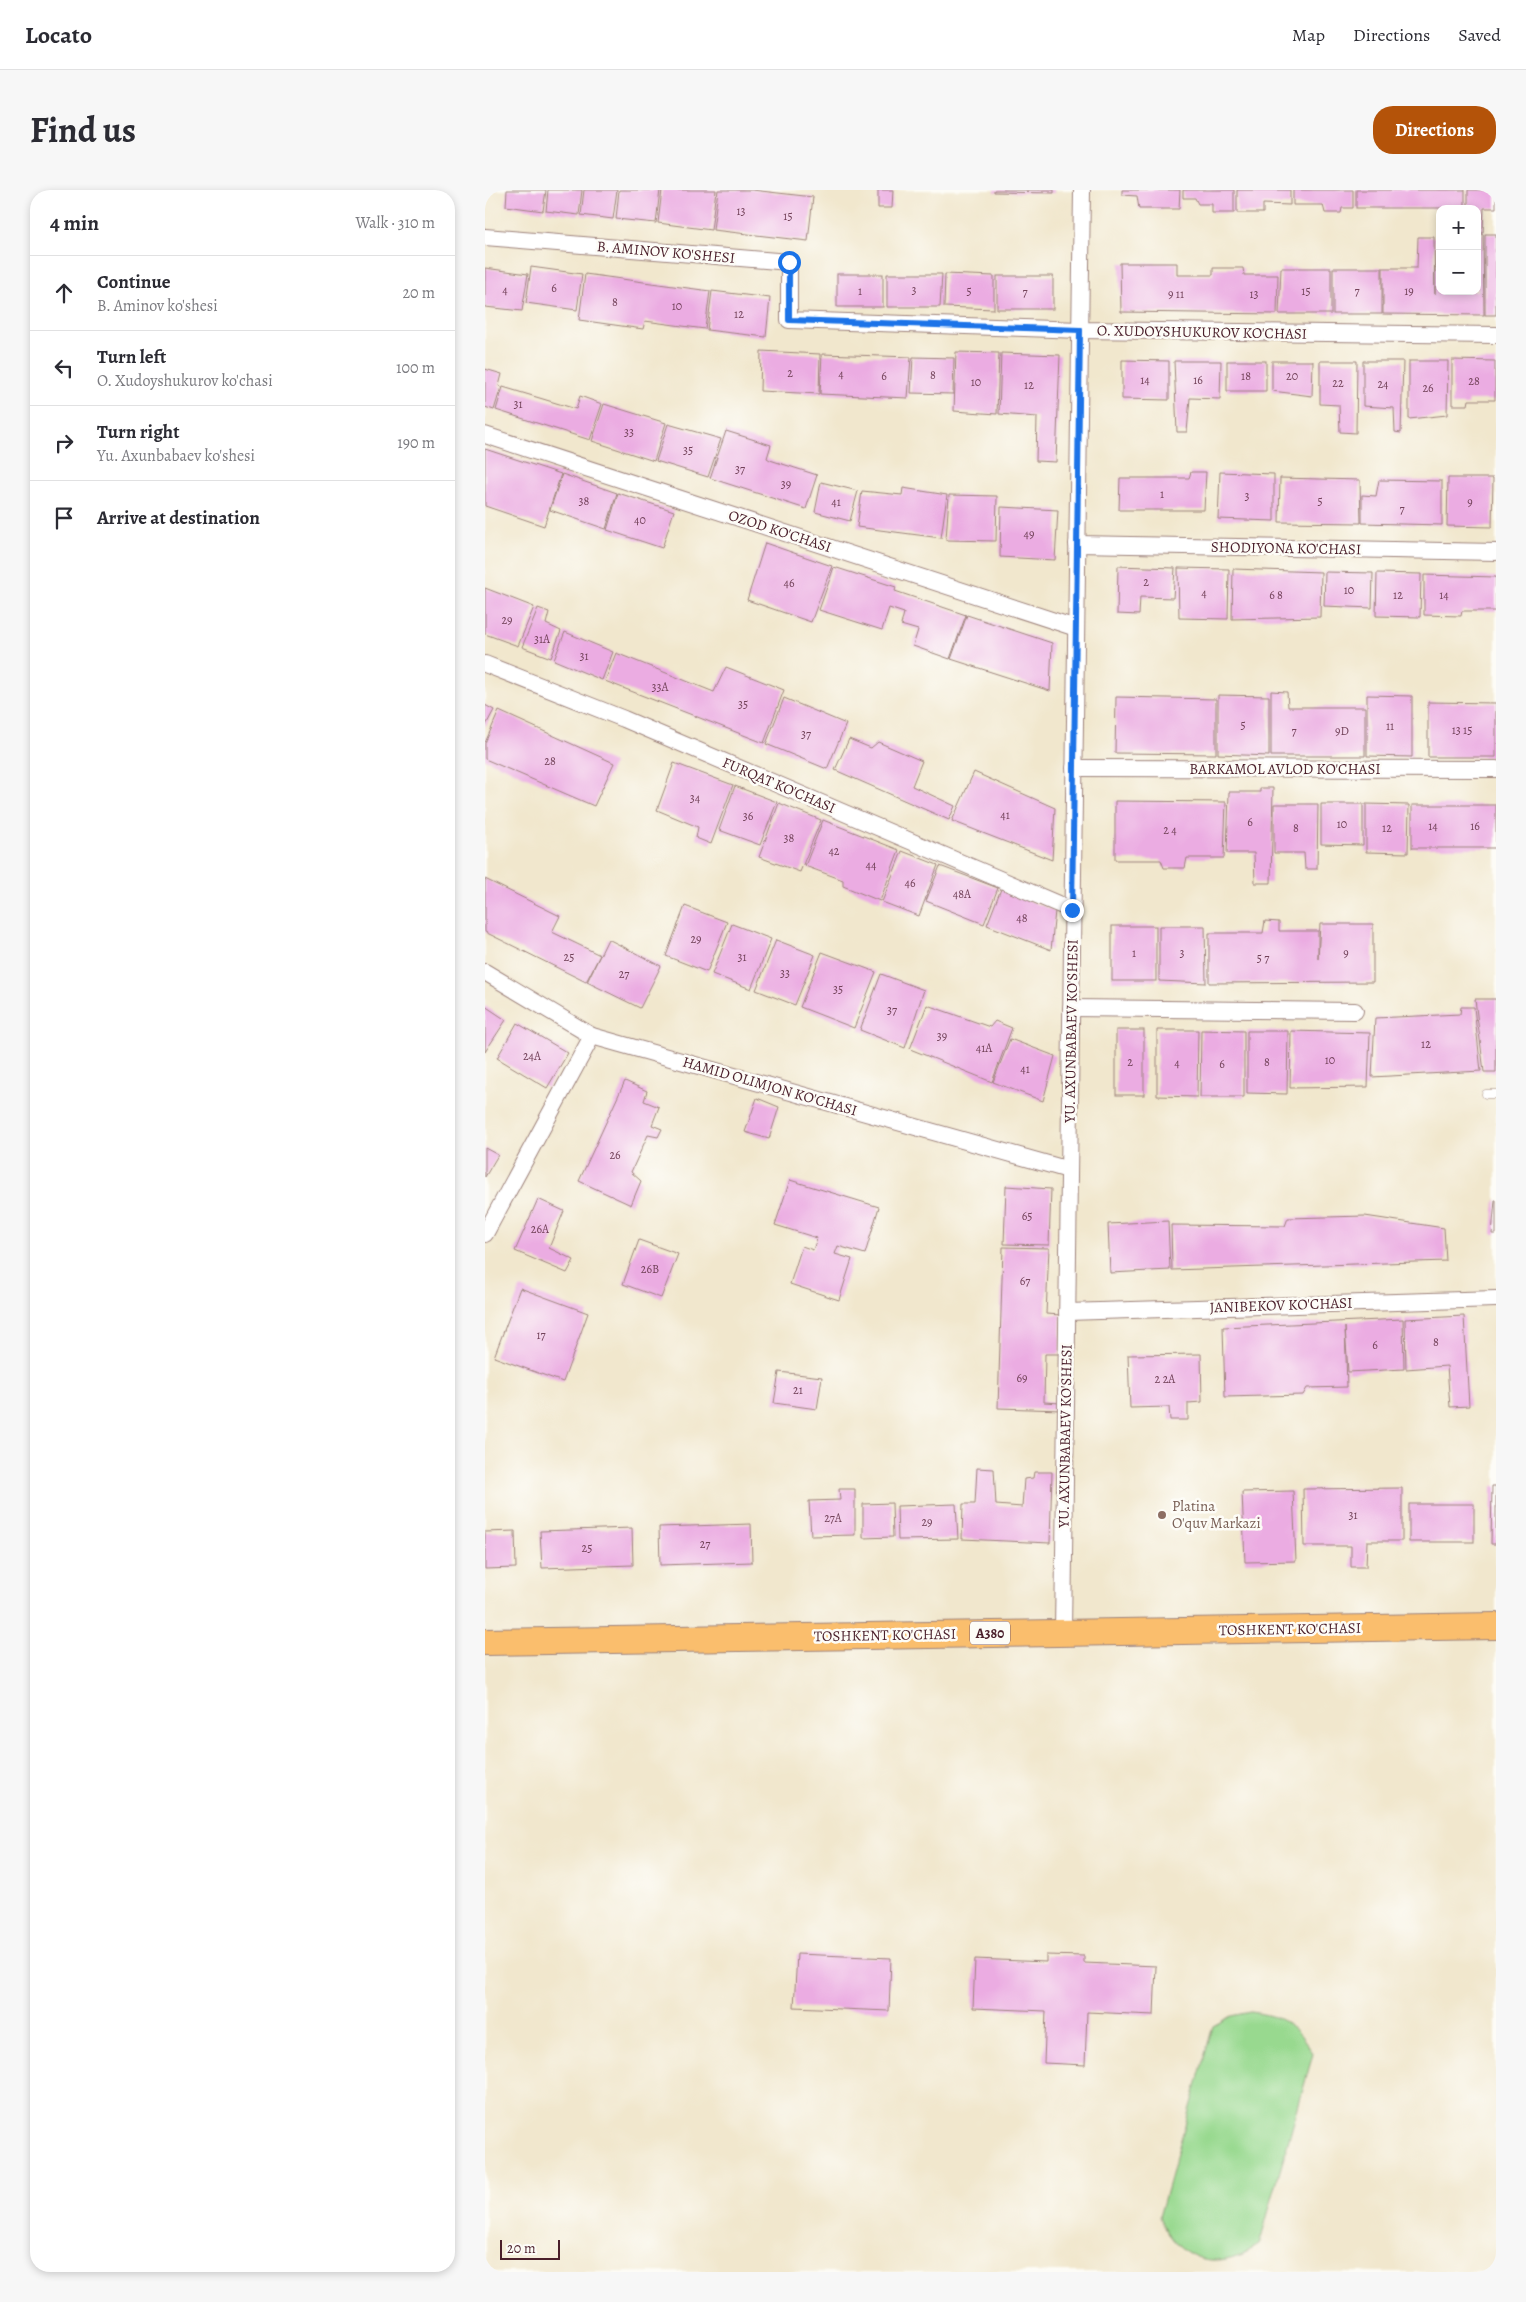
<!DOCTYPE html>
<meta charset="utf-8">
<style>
body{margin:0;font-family:Alegreya,serif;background:#f7f7f7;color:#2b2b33}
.controls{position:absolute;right:15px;top:15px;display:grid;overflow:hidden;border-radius:10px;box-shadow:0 2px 8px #0003}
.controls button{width:45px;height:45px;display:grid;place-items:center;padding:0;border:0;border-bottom:1px solid #e1e1e2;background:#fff;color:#2b2b33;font:25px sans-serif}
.scale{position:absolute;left:15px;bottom:12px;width:60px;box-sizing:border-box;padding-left:5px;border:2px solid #4a1f2b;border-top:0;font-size:14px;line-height:18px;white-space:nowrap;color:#4a1f2b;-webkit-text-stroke:4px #fdfcf7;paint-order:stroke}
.stop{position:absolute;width:15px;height:15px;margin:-11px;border:4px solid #1a73e8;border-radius:50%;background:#fff}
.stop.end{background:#1a73e8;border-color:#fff;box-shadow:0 1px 5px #0008}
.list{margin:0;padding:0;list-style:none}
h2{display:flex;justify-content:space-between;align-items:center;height:65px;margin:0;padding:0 20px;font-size:21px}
h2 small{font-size:16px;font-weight:400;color:#7c7c81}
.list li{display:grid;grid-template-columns:32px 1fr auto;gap:15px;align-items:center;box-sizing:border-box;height:75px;padding:0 20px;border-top:1px solid #e1e1e2}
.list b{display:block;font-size:19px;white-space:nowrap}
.list p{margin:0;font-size:16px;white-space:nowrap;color:#7c7c81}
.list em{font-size:16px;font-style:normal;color:#7c7c81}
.icon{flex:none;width:28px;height:28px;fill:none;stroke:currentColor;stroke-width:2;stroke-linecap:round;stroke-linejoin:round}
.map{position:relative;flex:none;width:1011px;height:2082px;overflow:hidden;border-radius:20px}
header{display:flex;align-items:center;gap:30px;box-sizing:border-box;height:70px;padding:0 25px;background:#fff;border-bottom:1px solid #e1e1e2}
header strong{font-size:24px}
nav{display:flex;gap:28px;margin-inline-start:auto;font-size:18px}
.intro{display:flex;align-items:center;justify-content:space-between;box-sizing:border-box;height:120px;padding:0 30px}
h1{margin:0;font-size:35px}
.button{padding:12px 22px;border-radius:20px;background:#b45309;color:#fff;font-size:18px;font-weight:700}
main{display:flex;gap:30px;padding:0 30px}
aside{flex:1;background:#fff;border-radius:20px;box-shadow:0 2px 8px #0003}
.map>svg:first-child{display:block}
.green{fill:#98d98f;stroke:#717c5d}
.building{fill:#ebace2}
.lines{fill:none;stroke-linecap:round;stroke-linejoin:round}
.service-casing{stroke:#9e837c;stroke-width:9}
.minor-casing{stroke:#9e837c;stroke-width:18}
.trunk-casing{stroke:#9e837c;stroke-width:28}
.service{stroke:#fff;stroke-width:8}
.minor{stroke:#fff;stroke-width:16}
.trunk{stroke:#fabe6d;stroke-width:26}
.route{stroke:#1a73e8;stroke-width:6}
.education-dot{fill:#8d6e63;stroke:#fdfcf7;stroke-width:2}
.labels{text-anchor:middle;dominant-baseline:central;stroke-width:5;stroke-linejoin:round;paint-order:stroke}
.number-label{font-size:12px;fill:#724259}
.shield{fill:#fdfcf7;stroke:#806168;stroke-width:1}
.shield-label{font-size:14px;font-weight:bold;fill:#4a1f2b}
.street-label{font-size:15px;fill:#4a1f2b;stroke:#fdfcf7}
.education-label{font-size:15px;fill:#785e54;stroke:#fdfcf7;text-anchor:start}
</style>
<header>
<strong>Locato</strong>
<nav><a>Map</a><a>Directions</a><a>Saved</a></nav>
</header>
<div class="intro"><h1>Find us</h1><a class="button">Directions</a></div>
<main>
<aside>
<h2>4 min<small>Walk · 310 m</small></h2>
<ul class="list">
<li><svg class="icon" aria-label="ahead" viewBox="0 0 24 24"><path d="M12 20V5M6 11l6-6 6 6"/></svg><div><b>Continue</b><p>B. Aminov ko'shesi</p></div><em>20 m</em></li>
<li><svg class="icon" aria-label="left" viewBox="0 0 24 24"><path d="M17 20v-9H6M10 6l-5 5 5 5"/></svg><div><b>Turn left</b><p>O. Xudoyshukurov ko'chasi</p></div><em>100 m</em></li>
<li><svg class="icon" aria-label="right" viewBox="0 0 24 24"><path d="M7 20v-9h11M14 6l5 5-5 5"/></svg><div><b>Turn right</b><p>Yu. Axunbabaev ko'shesi</p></div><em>190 m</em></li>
<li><svg class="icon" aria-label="arrive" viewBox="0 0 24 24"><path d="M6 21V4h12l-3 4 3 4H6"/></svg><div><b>Arrive at destination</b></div></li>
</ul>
</aside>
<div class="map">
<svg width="1011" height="2082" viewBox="0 0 1011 2082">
<rect width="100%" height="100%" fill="#fdfcf7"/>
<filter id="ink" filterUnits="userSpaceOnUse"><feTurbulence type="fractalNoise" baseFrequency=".02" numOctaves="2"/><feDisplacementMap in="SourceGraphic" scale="10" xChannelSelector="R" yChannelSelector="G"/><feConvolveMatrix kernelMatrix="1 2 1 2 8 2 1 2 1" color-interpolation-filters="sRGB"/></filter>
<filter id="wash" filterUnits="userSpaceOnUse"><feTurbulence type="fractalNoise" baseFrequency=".0096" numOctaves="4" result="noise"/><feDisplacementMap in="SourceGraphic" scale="20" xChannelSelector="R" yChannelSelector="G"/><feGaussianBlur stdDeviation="1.12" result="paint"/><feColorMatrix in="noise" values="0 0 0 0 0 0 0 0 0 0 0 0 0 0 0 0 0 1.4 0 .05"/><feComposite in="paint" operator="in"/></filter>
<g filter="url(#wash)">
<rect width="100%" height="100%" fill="#f1e7cd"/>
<path class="green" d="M765 1822C798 1826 812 1835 828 1864L774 2055C731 2082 696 2073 674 2027L728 1836 746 1826Z"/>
<g id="blocks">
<g class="building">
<polygon points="22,0 61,0 58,21 21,16"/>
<polygon points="63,0 97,0 94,25 61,21"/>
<polygon points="99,0 132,0 128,29 96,25"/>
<polygon points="134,0 175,0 171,33 131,29"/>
<polygon points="177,0 231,0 226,40 173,33"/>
<polygon points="233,0 267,0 328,7 323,51 228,40"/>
<polygon points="393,0 408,0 407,18 393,18"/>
<polygon points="509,0 569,0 569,3 509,2"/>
<polygon points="637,0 695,0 694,19 654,19 652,6 637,5"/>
<polygon points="698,0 749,0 749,23 727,23 727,14 713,14 710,8 698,8"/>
<polygon points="752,0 805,0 805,15 778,14 778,23 752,23"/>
<polygon points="808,0 868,0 868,18 857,18 856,23 840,23 838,15 808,15"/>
<rect x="871" y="0" width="109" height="18"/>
<polygon points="983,0 1011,0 1011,18 999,18 998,42 992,42 992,19 983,19"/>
<polygon points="992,44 998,44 999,125 898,124 898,78 932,78 933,47 949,47 950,104 950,77 955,77 955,101 992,101"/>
<rect x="1000" y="44" width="11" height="81"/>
<polygon points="635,73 692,73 692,85 728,85 728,78 758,78 759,85 793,85 792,124 636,122"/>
<polygon points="46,77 97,84 92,120 41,113"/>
<polygon points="0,78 43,84 37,121 0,117"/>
<polygon points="796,78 846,78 846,124 794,124"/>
<rect x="848" y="78" width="49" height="46"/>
<polygon points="100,84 225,101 220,139 160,131 158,139 94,130"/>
<rect x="352" y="84" width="46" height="33"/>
<polygon points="402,84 457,84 455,117 402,117"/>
<polygon points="460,84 509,86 509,119 459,117"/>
<rect x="512" y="86" width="56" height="33"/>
<polygon points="227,101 285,108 281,147 222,140"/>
<polygon points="276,161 335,164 334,204 275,201"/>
<polygon points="471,162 514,163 512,224 469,221"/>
<polygon points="516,163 575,165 571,272 551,271 552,227 514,224"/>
<polygon points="337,164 426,167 423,208 335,204"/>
<polygon points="428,167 469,168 468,204 426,203"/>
<polygon points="637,170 684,171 684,210 637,209"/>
<polygon points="967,170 1010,171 1010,210 984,210 983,215 967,215"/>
<polygon points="689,171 736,171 735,209 705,208 702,242 692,242"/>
<rect x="742" y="171" width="39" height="30"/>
<polygon points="787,171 828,171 827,206 787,201"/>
<polygon points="835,171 872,171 871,243 855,242 854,215 835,214"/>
<polygon points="878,171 918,171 916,243 910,242 909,218 878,216"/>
<polygon points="924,171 963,171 962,225 924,229"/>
<polygon points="0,179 17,184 14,196 16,197 9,220 0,217"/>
<polygon points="18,197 91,219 95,206 117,214 105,250 11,220"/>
<polygon points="119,214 181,233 169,271 107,251"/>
<polygon points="183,234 236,249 223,287 171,271"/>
<polygon points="241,241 286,255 282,268 285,270 332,285 321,319 225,288"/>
<polygon points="0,259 76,284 59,336 0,316"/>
<polygon points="706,282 721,282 719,320 634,320 635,288 704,288"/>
<polygon points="735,282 789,284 789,331 733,329"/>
<polygon points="77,284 132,303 121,339 65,320"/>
<polygon points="795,288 875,290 876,333 794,332"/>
<polygon points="963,288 1008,288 1007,337 962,336"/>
<polygon points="894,290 957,291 957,335 877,333 877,305 891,306"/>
<polygon points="336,292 373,301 365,331 330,322"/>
<polygon points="418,298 462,305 456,348 372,337 377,301 417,305"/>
<polygon points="133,303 189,321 177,358 122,340"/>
<polygon points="464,305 512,306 511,351 461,350"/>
<polygon points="516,317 573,320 570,370 515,367"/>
<polygon points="280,353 347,376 326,432 262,410"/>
<polygon points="633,376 690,378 688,408 655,407 654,425 632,424"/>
<polygon points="349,377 411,397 410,401 481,425 465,469 428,456 433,440 416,435 419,423 404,418 397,440 334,420"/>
<polygon points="693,378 744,379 743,429 694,428"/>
<polygon points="748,379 836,382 835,427 747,429"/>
<polygon points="840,382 888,383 887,418 839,416"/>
<polygon points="892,383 936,384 935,427 891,426"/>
<polygon points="939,385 1011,387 1011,421 977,421 976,426 939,425"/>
<polygon points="0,398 49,417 33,456 0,444"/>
<polygon points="53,418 64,422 61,434 76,441 66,468 37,457"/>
<polygon points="482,425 567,453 565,501 466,469"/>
<polygon points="80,442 128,462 117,490 69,470"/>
<polygon points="131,463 229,502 241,477 299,500 279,553 120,491"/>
<polygon points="786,501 802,502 803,517 880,517 880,566 786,566"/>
<polygon points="733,505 784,506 784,566 733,564"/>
<polygon points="882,505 927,506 927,567 882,566"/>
<polygon points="631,507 731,509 731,564 630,563"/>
<polygon points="299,508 361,534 342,579 281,554"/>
<polygon points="943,512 1011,513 1011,567 943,567"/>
<polygon points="0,515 9,520 0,537"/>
<polygon points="14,521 129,573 109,616 0,569 0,553"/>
<polygon points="364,549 386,558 393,552 437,571 427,596 470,616 464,630 350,580"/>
<polygon points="189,573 248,595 226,654 211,648 213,637 172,620"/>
<polygon points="489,582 570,618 567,670 467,631"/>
<polygon points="250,596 292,612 275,655 234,640"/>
<polygon points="775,598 788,598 786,693 770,693 769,663 742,663 744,602 775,602"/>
<polygon points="630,611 741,612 739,668 702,668 700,678 679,678 676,670 630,670"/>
<polygon points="294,613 336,630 315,682 274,667"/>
<polygon points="789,614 833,614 832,679 820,679 819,663 789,663"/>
<polygon points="836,614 878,614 878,655 836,654"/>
<polygon points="881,614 924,615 923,663 881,662"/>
<rect x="927" y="615" width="84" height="43"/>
<polygon points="338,630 414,660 395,711 358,696 358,690 320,676"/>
<polygon points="417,661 453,675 434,726 397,712"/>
<polygon points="455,676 513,698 499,734 441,711"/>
<polygon points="0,689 75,726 67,742 115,765 101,792 0,742"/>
<polygon points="516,699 570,721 566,760 502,735"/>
<polygon points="200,716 242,732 222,782 181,766"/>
<polygon points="780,731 794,732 794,741 833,741 833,769 835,734 888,734 888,792 724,793 724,743 778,743"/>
<polygon points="247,734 286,749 266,799 227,784"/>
<rect x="627" y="736" width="44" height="55"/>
<polygon points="674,736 720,736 721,793 674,791"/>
<polygon points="123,749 176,776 155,818 102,792"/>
<polygon points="291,750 330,765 310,815 271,800"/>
<polygon points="337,762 391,782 369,838 315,817"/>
<polygon points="396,784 439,800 420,858 375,840"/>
<polygon points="990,809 1011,809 1011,882 999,882"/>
<polygon points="442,815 505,837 510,831 527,838 507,892 425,859"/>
<polygon points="0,816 21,830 0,862"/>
<polygon points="976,817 989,817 996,881 887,887 890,828 975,824"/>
<polygon points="32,833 83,863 62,898 12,868"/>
<rect x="631" y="840" width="28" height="65"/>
<polygon points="672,840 713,840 712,907 672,906"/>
<polygon points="716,840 759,841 759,907 715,907"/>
<polygon points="762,841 803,841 802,904 762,903"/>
<polygon points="806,841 885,843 883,897 805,898"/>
<polygon points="525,849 570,866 558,911 508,892"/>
<polygon points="140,891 162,901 159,911 174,917 167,935 177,939 173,947 163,945 146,982 156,991 146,1015 94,991"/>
<polygon points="272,908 294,917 284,949 260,942"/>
<polygon points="0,958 13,965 0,987"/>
<polygon points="305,990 394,1017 380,1064 353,1056 350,1064 367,1069 354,1110 305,1094 317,1056 328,1060 332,1048 290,1035"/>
<polygon points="521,996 566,999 564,1055 519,1054"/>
<polygon points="53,1009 79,1021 64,1058 89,1070 82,1083 30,1061"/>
<polygon points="1010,1010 1011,1010 1011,1044 1007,1044"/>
<polygon points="880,1026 959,1038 961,1071 687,1080 686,1035 800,1036 803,1028"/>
<polygon points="683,1031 685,1080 625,1083 623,1034"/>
<polygon points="154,1050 193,1064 176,1108 138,1094"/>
<polygon points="518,1057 564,1058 561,1124 576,1125 575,1164 560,1164 559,1212 576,1213 576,1220 513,1218"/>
<polygon points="35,1098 103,1123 78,1192 9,1167"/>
<polygon points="979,1126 984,1216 965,1217 962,1176 921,1179 920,1129"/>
<polygon points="918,1129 919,1179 863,1182 860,1137 862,1197 822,1198 818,1205 740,1207 738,1137"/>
<polygon points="716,1164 717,1212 703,1213 703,1230 685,1230 684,1217 645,1218 643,1165"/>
<polygon points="294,1182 337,1187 332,1219 289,1213"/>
<polygon points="492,1278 509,1279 511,1315 537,1317 539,1289 548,1288 549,1282 567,1282 565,1353 477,1349 478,1314 490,1314"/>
<polygon points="1007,1296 1011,1296 1011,1354 1006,1354"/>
<polygon points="917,1298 917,1351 882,1351 881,1377 866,1377 866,1356 819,1356 818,1299"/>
<polygon points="354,1299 370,1299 370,1345 326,1346 324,1311 355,1310"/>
<polygon points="808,1301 811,1371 760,1372 757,1302"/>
<polygon points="407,1313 408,1347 378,1348 378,1314"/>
<polygon points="471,1314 473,1349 413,1350 412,1316"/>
<rect x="924" y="1314" width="65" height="38"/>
<polygon points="266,1334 267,1372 175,1375 174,1337"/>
<polygon points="147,1338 148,1375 57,1378 55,1341"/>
<polygon points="30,1341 31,1378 0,1379 0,1342"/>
<polygon points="312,1764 406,1768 404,1821 309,1817"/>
<polygon points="561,1765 599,1766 599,1773 671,1776 669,1825 602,1822 600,1875 559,1873 561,1821 488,1818 490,1769 561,1772"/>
</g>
</g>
</g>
<g filter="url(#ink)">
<use href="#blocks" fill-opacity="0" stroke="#9e837c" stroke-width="1"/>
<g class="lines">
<g class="service-casing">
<polyline id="service" points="1001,904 1011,904"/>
</g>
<g class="minor-casing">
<g id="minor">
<polyline points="0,47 304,72 304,130 595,140 1011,145"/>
<polyline points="0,245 591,438"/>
<polyline points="592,354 1011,362"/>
<polyline points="0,474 139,529 587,720"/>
<polyline points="589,578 1011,579"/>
<polyline points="0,782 107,846 584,980"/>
<polyline points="586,818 870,821"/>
<polyline points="0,1044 107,846"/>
<polyline points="582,1122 1011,1109"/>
<polyline points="578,1442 597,0"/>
</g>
</g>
<g class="trunk-casing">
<polyline id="trunk" points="0,1452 1011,1436"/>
</g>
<use href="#service" class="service"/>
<use href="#minor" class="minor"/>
<use href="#trunk" class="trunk"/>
</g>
</g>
<g class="lines" filter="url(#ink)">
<polyline class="route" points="304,72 304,130 595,140 587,720"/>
</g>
<circle class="education-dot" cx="677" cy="1325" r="5"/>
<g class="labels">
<g class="number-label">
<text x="256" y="21">13</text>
<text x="303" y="26">15</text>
<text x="69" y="98">6</text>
<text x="20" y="100">4</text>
<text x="429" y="100">3</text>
<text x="375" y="101">1</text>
<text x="484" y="101">5</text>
<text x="821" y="101">15</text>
<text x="872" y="101">7</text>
<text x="924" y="101">19</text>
<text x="540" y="102">7</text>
<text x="691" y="104">9 11</text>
<text x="769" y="104">13</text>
<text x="130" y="112">8</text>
<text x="192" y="116">10</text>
<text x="254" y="124">12</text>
<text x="305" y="183">2</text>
<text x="356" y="184">4</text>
<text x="448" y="185">8</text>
<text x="399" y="186">6</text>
<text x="761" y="186">18</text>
<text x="807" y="186">20</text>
<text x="660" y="190">14</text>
<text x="713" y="190">16</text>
<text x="989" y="191">28</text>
<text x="491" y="192">10</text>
<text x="853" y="193">22</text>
<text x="898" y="194">24</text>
<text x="544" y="195">12</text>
<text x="943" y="198">26</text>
<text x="33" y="214">31</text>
<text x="144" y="242">33</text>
<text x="203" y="260">35</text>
<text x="255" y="279">37</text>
<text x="301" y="294">39</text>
<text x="677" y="304">1</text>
<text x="762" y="306">3</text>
<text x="99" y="311">38</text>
<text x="835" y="311">5</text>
<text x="351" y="312">41</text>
<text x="985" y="312">9</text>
<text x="917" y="319">7</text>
<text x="155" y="330">40</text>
<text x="544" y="344">49</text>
<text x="661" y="392">2</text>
<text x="304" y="393">46</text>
<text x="864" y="400">10</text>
<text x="719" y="403">4</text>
<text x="791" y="405">6 8</text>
<text x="913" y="405">12</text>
<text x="959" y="405">14</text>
<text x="22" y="430">29</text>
<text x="57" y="449">31A</text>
<text x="99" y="466">31</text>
<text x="175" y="497">33A</text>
<text x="258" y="514">35</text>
<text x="758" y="535">5</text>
<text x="905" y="536">11</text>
<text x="977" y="540">13 15</text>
<text x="809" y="541">7</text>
<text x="857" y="541">9D</text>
<text x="321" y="544">37</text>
<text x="65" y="571">28</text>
<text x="210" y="608">34</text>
<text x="520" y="625">41</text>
<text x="263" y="626">36</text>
<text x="765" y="632">6</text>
<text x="857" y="634">10</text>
<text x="948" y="636">14</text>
<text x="990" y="636">16</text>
<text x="811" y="638">8</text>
<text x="902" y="638">12</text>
<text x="685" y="640">2 4</text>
<text x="304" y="648">38</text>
<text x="349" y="661">42</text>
<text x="386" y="675">44</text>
<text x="425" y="693">46</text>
<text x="477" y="704">48A</text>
<text x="537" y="728">48</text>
<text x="211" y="749">29</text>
<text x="649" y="763">1</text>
<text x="697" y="763">3</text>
<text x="861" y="763">9</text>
<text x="84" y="767">25</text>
<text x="257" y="767">31</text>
<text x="778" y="768">5 7</text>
<text x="300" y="783">33</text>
<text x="139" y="784">27</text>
<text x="353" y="799">35</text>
<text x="407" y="820">37</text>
<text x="457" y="846">39</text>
<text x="941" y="854">12</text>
<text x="499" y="858">41A</text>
<text x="47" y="866">24A</text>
<text x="845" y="870">10</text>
<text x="645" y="872">2</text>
<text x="782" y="872">8</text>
<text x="692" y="873">4</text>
<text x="737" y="874">6</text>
<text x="540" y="879">41</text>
<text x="130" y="965">26</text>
<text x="542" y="1026">65</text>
<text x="55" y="1039">26A</text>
<text x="165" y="1079">26B</text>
<text x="540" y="1091">67</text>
<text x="56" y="1145">17</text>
<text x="951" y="1152">8</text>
<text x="890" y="1155">6</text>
<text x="537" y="1188">69</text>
<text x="680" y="1189">2 2A</text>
<text x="313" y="1200">21</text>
<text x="868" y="1325">31</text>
<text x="348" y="1328">27A</text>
<text x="442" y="1332">29</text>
<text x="220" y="1354">27</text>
<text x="102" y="1358">25</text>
</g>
<rect class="shield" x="485" y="1431.5" width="40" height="23" rx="4"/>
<g class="shield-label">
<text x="505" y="1443">A380</text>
</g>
<g class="street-label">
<text transform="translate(181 62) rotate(5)">B. AMINOV KO'SHESI</text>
<text transform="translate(717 142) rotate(1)">O. XUDOYSHUKUROV KO'CHASI</text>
<text transform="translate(295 341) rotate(18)">OZOD KO'CHASI</text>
<text transform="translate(801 358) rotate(1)">SHODIYONA KO'CHASI</text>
<text x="800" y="579">BARKAMOL AVLOD KO'CHASI</text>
<text transform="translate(294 595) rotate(23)">FURQAT KO'CHASI</text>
<text transform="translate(586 841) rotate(-89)">YU. AXUNBABAEV KO'SHESI</text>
<text transform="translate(285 896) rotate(16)">HAMID OLIMJON KO'CHASI</text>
<text transform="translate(796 1115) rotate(-2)">JANIBEKOV KO'CHASI</text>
<text transform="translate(580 1246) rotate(-89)">YU. AXUNBABAEV KO'SHESI</text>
<text transform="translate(805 1439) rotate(-1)">TOSHKENT KO'CHASI</text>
<text transform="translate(400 1445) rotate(-1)">TOSHKENT KO'CHASI</text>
</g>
<g class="education-label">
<text x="687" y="1316">Platina<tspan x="687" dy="17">O'quv Markazi</tspan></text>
</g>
</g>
</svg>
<div class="controls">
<button>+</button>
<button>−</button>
</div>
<div class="scale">20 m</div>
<div class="stop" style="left:304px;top:72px"></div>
<div class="stop end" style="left:587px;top:720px"></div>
</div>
</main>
